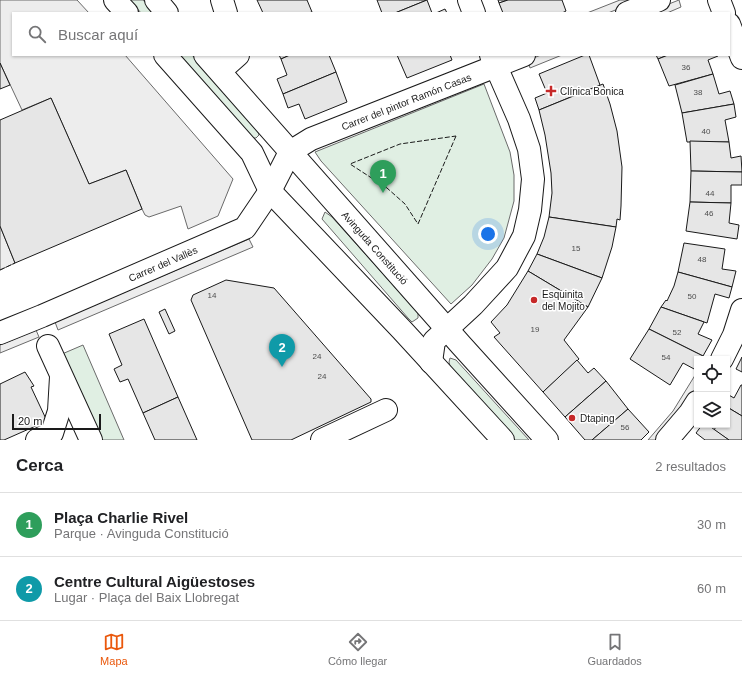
<!DOCTYPE html>
<html lang="es">
<meta charset="utf-8">
<style>
body{margin:0;font-family:Helvetica,sans-serif;background:#f6f6f6;color:#202124}
.controls{position:absolute;right:12px;bottom:12px;display:grid;overflow:hidden;border-radius:0px;box-shadow:0 1px 3px #0004}
.controls button{width:36px;height:36px;display:grid;place-items:center;padding:0;border:0;border-bottom:1px solid #e0e0e0;background:#fff;color:#202124;font:20px sans-serif}
.scale{position:absolute;left:12px;bottom:10px;width:89px;box-sizing:border-box;padding-left:4px;border:2px solid #1a1a1a;border-top:0;font-size:11px;line-height:14px;white-space:nowrap;color:#1a1a1a;-webkit-text-stroke:3px #fff;paint-order:stroke}
.you{position:absolute;left:488px;top:234px;width:14px;height:14px;margin:-10px;border:3px solid #fff;border-radius:50%;background:#1a73e8;box-shadow:0 0 0 6px #1a73e833}
.badge{display:grid;place-items:center;width:26px;height:26px;border-radius:50%;background:#ea580c;color:#fff;font-size:13px;font-weight:700}
.pin{position:absolute;translate:-50% -33px;filter:drop-shadow(0 1px 2px #0008)}
.pin::after{content:'';position:absolute;top:21px;width:14px;height:12px;background:inherit;clip-path:polygon(0 0,100% 0,50% 100%)}
.list{margin:0;padding:0;list-style:none}
h2{display:flex;justify-content:space-between;align-items:center;height:52px;margin:0;padding:0 16px;font-size:17px}
h2 small{font-size:13px;font-weight:400;color:#757577}
.list li{display:grid;grid-template-columns:26px 1fr auto;gap:12px;align-items:center;box-sizing:border-box;height:64px;padding:0 16px;border-top:1px solid #e0e0e0}
.list b{display:block;font-size:15px;white-space:nowrap}
.list p{margin:0;font-size:13px;white-space:nowrap;color:#757577}
.list em{font-size:13px;font-style:normal;color:#757577}
.icon{flex:none;width:22px;height:22px;fill:none;stroke:currentColor;stroke-width:2;stroke-linecap:round;stroke-linejoin:round}
.map{position:relative;flex:none;width:742px;height:440px;overflow:hidden}
.search{position:absolute;background:#fff;box-shadow:0 1px 3px #0004;left:12px;right:12px;top:12px;height:44px;display:flex;align-items:center;gap:10px;box-sizing:border-box;padding:0 14px;border-radius:0px;color:#757577;font-size:15px}
.sheet{height:180px;background:#fff}
nav{display:flex;justify-content:space-around;align-items:center;box-sizing:border-box;height:56px;border-top:1px solid #e0e0e0;background:#fff;font-size:11px;color:#757577}
nav a{display:grid;justify-items:center;gap:2px}
nav .on{color:#ea580c}
.map>svg:first-child{display:block}
.green{fill:#e0efe3;stroke:#6a6a6a}
.parking{fill:#ededed;stroke:#6a6a6a}
.building{fill:#e6e6e6;stroke:#1a1a1a}
.lines{fill:none;stroke-linecap:round;stroke-linejoin:round}
.minor-casing{stroke:#1a1a1a;stroke-width:24}
.minor{stroke:#fff;stroke-width:22}
.fence{stroke:#1a1a1a;stroke-width:1;stroke-dasharray:5 2;stroke-linecap:butt}
.poi-dot{fill:#c62828;stroke:#fff;stroke-width:1.5}
.labels{text-anchor:middle;dominant-baseline:central;stroke-width:3;stroke-linejoin:round;paint-order:stroke}
.number-label{font-size:8px;fill:#4d4d4d}
.poi-label{font-size:10px;fill:#1a1a1a;stroke:#fff;text-anchor:start}
.street-label{font-size:10px;fill:#1a1a1a;stroke:#fff}
</style>
<div class="map">
<svg width="742" height="440" viewBox="0 0 742 440">
<rect width="100%" height="100%" fill="#fff"/>
<g class="green">
<polygon points="130,0 143,0 155,13 141,13"/>
<polygon points="179,55 192,55 257,129 259,135 256,138 252,138"/>
<polygon points="484,84 510,152 514,175 514,201 504,238 492,259 472,285 451,304 321,161 315,152"/>
<polygon points="325,212 332,217 418,313 418,318 412,322 408,318 322,219"/>
<polygon points="83,345 124,440 101,440 62,354"/>
<polygon points="450,358 456,360 529,440 515,440 450,366 449,362"/>
</g>
<g class="parking">
<polygon points="0,0 77,0 89,13 13,13 13,55 125,55 233,179 218,216 188,229 181,206 149,217 145,215 142,209 126,170 89,184 51,98 22,110 0,63"/>
<polygon points="620,0 640,0 608,13 587,13"/>
<polygon points="679,0 681,7 667,13 646,13"/>
<polygon points="541,55 562,55 530,68 528,60"/>
<polygon points="0,226 15,263 0,270"/>
<polygon points="249,239 253,247 58,330 55,322"/>
<polygon points="36,330 39,337 0,353 0,345"/>
<polygon points="697,372 697,391 693,397 660,440 648,440 673,411"/>
</g>
<g class="building">
<polygon points="257,0 307,0 312,12 308,13 263,13"/>
<polygon points="377,0 427,0 395,13 382,13"/>
<polygon points="427,0 432,13 395,13"/>
<polygon points="498,0 508,0 499,3"/>
<polygon points="508,0 562,0 566,11 562,13 503,13 499,3"/>
<polygon points="445,9 447,13 436,13"/>
<polygon points="279,55 290,55 281,59"/>
<polygon points="290,55 329,55 336,72 283,94 277,79 287,75 281,59"/>
<polygon points="397,55 450,55 452,60 407,78"/>
<polygon points="585,55 589,55 600,85 539,110 535,98 547,93 539,74"/>
<polygon points="656,55 668,55 658,59"/>
<polygon points="668,55 718,55 718,56 708,60 713,74 669,86 658,59"/>
<polygon points="0,63 10,85 0,89"/>
<polygon points="336,72 347,102 305,119 299,104 288,108 283,94"/>
<polygon points="713,74 719,94 730,91 734,104 682,113 675,85"/>
<polygon points="603,84 610,104 617,131 622,167 621,206 620,220 617,219 616,227 549,217 552,193 551,173 545,135 539,110"/>
<polygon points="51,98 89,184 126,170 142,209 15,263 0,226 0,120"/>
<polygon points="734,104 736,117 725,120 729,142 687,142 682,113"/>
<polygon points="690,141 729,142 731,158 741,156 742,172 691,171"/>
<polygon points="691,171 742,172 742,185 731,185 731,203 690,202"/>
<polygon points="690,202 731,203 729,223 739,225 737,239 686,231"/>
<polygon points="549,217 616,227 612,247 602,278 537,254 544,237"/>
<polygon points="684,243 725,249 722,269 736,271 732,287 678,272"/>
<polygon points="537,254 602,278 588,307 528,271"/>
<polygon points="528,271 588,307 564,340 579,359 543,392 494,337 500,333 491,322 507,305"/>
<polygon points="678,272 732,287 729,298 715,294 707,323 661,307 666,300 667,301 674,286"/>
<polygon points="226,280 274,288 371,399 371,402 291,440 252,440 191,300 193,295"/>
<polygon points="661,307 704,322 698,334 712,340 703,356 649,329"/>
<polygon points="165,309 175,331 169,334 159,312"/>
<polygon points="144,319 178,397 143,413 128,379 120,382 114,369 122,365 109,334"/>
<polygon points="649,329 703,356 702,359 697,359 696,370 683,363 670,385 630,359"/>
<polygon points="742,357 742,372 736,369"/>
<polygon points="577,360 588,373 594,368 606,381 565,417 543,392"/>
<polygon points="25,372 34,386 31,387 47,421 4,440 0,440 0,384"/>
<polygon points="606,381 628,409 592,440 585,440 565,417"/>
<polygon points="741,385 742,385 742,416 727,407 727,394 734,398"/>
<polygon points="178,397 197,440 155,440 143,413"/>
<polygon points="727,407 742,416 742,440 729,440 714,430 717,425 727,425"/>
<polygon points="628,409 649,432 641,440 592,440"/>
<polygon points="702,425 708,425 729,440 705,440 696,433"/>
</g>
<g class="lines">
<g class="minor-casing">
<g id="minor">
<polyline points="115,0 127,13"/>
<polyline points="156,0 167,13"/>
<polyline points="222,0 226,13"/>
<polyline points="469,0 474,13"/>
<polyline points="719,0 724,13"/>
<polyline points="627,13 659,0"/>
<polyline points="729,24 742,58"/>
<polyline points="165,55 252,153 270,191 402,330 503,440"/>
<path id="s1" d="M205 55 461 345 547 440"/>
<polyline points="220,71 238,55"/>
<path id="s2" d="M0 333 42 316 245 228 270 191 290 152 311 139 524 55"/>
<polyline points="48,346 91,440"/>
<polyline points="722,359 734,335 742,310"/>
<polyline points="431,362 434,341 473,305 507,268 524,236 530,210 533,179 529,149 519,119 491,55"/>
<polyline points="37,440 52,433 59,411 61,377"/>
<polyline points="322,440 386,410"/>
<polyline points="667,440 690,413 697,402"/>
</g>
</g>
<use href="#minor" class="minor"/>
<g class="fence">
<polygon points="456,136 418,224 405,204 387,188 350,164 400,144"/>
<polyline points="0,270 15,263"/>
</g>
</g>
<g class="poi-dot">
<path d="M549 85h4v4h4v4h-4v4h-4v-4h-4v-4h4z"/>
<circle cx="534" cy="300" r="4"/>
<circle cx="572" cy="418" r="4"/>
</g>
<g class="labels">
<g class="number-label">
<text x="686" y="67">36</text>
<text x="698" y="92">38</text>
<text x="706" y="131">40</text>
<text x="710" y="193">44</text>
<text x="709" y="213">46</text>
<text x="576" y="248">15</text>
<text x="702" y="259">48</text>
<text x="212" y="295">14</text>
<text x="692" y="296">50</text>
<text x="535" y="329">19</text>
<text x="677" y="332">52</text>
<text x="317" y="356">24</text>
<text x="666" y="357">54</text>
<text x="322" y="376">24</text>
<text x="625" y="427">56</text>
</g>
<g class="poi-label">
<text x="560" y="91">Clínica Bonica</text>
<text x="542" y="294">Esquinita<tspan x="542" dy="12">del Mojito</tspan></text>
<text x="580" y="418">Dtaping</text>
</g>
<g class="street-label">
<text stroke="none"><textPath href="#s2" startOffset="482">Carrer del pintor Ramón Casas</textPath></text>
<text stroke="none"><textPath href="#s1" startOffset="257">Avinguda Constitució</textPath></text>
<text stroke="none"><textPath href="#s2" startOffset="177">Carrer del Vallès</textPath></text>
</g>
</g>
</svg>
<div class="controls">
<button><svg class="icon" aria-label="locate" viewBox="0 0 24 24"><circle cx="12" cy="12" r="6"/><path d="M12 2v4M12 18v4M2 12h4M18 12h4"/></svg></button>
<button><svg class="icon" aria-label="layers" viewBox="0 0 24 24"><path d="M12 4l9 5-9 5-9-5zM3 14l9 5 9-5"/></svg></button>
</div>
<div class="scale">20 m</div>
<div class="you"></div>
<div class="pin badge" style="left:383px;top:193px;background:#2e9e5b">1</div>
<div class="pin badge" style="left:282px;top:367px;background:#0f9aa8">2</div>
<div class="search"><svg class="icon" aria-label="search" viewBox="0 0 24 24"><circle cx="10" cy="10" r="6"/><path d="M15 15l6 6"/></svg>Buscar aquí</div>
</div>
<section class="sheet">
<h2>Cerca<small>2 resultados</small></h2>
<ul class="list">
<li><span class="badge" style="background:#2e9e5b">1</span><div><b>Plaça Charlie Rivel</b><p>Parque · Avinguda Constitució</p></div><em>30 m</em></li>
<li><span class="badge" style="background:#0f9aa8">2</span><div><b>Centre Cultural Aigüestoses</b><p>Lugar · Plaça del Baix Llobregat</p></div><em>60 m</em></li>
</ul>
</section>
<nav>
<a class="on"><svg class="icon" aria-label="map" viewBox="0 0 24 24"><path d="M3 6l6-2 6 2 6-2v14l-6 2-6-2-6 2zM9 4v14M15 6v14"/></svg>Mapa</a>
<a><svg class="icon" aria-label="directions" viewBox="0 0 24 24"><path d="M12 3l9 9-9 9-9-9zM9 14v-3h6M13 9l2 2-2 2"/></svg>Cómo llegar</a>
<a><svg class="icon" aria-label="saved" viewBox="0 0 24 24"><path d="M7 4h10v16l-5-4-5 4z"/></svg>Guardados</a>
</nav>
